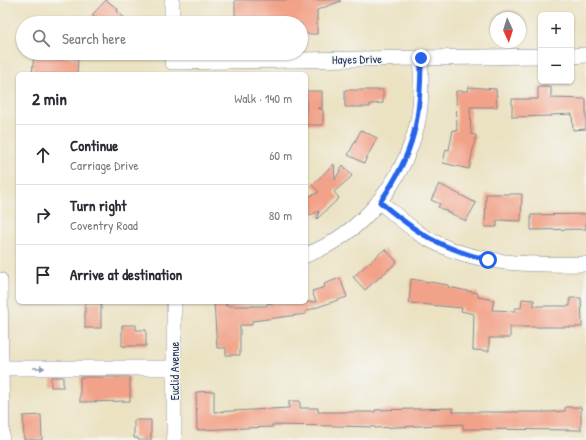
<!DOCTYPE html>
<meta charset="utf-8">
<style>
body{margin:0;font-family:"Patrick Hand",sans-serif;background:#f2f2f3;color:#2b2b33}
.controls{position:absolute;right:12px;top:12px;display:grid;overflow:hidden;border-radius:6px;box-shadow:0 1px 3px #0004}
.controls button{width:36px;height:36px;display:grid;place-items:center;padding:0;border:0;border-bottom:1px solid #e1e1e2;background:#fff;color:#2b2b33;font:20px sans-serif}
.compass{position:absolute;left:490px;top:12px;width:36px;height:36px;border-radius:50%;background:#fff;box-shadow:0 1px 3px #0004;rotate:176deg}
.stop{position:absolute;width:12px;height:12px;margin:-9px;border:3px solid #2563eb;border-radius:50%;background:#fff}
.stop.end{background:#2563eb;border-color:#fff;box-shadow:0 1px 4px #0008}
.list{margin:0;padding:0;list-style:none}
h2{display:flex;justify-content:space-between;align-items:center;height:52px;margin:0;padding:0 16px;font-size:17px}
h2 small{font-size:13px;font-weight:400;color:#7c7c81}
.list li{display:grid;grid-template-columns:26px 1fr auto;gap:12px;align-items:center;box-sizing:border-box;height:60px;padding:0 16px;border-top:1px solid #e1e1e2}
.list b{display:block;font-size:15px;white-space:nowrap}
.list p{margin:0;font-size:13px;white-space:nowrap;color:#7c7c81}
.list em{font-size:13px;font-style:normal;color:#7c7c81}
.icon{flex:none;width:22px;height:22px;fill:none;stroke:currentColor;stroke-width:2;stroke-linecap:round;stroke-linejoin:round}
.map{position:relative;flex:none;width:586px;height:440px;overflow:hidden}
.search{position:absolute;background:#fff;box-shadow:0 1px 3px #0004;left:16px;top:16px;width:292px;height:44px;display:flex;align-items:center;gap:10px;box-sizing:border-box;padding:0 14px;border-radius:22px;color:#7c7c81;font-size:15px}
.panel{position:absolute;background:#fff;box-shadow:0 1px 3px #0004;left:16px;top:72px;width:292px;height:232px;border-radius:6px}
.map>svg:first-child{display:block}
.building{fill:#f2a288}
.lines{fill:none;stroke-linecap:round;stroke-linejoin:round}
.minor-casing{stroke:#838890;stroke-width:16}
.minor{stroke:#fff;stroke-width:15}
.oneway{fill:#8d97ae}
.route{stroke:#2563eb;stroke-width:5}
.labels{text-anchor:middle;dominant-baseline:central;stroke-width:3;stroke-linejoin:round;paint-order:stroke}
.street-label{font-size:12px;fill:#1b2f5e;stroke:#f6f6f2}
</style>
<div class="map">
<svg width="586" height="440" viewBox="0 0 586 440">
<rect width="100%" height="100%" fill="#f6f6f2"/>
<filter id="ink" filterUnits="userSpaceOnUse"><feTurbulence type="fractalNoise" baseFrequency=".025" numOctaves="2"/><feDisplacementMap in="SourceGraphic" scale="8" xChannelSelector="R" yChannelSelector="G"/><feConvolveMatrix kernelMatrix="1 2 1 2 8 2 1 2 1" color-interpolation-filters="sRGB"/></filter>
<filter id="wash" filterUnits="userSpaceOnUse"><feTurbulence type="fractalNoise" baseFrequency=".012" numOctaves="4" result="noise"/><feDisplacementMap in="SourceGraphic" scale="16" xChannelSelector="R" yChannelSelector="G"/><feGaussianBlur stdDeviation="0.9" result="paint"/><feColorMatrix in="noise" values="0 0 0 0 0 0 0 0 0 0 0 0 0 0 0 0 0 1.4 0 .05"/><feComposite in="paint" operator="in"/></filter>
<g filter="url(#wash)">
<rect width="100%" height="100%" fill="#ebe2c2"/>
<g id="blocks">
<g class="building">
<polygon points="106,0 118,9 117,11 130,23 100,23 92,15"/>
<polygon points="235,0 340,0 341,1 317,10 317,34 301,34 301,23 235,22"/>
<polygon points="34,55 78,58 77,74 32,74"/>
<polygon points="468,87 496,89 497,107 470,107 471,134 476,135 469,169 443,163 446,149 449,150 453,130 457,131 456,91 469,91"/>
<polygon points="538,87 551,87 551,98 586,99 586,129 573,130 572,114 551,115 551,116 512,117 512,99 538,99"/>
<polygon points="345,90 383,90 383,103 370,104 370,107 345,107"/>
<polygon points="306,91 322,91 322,108 317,108 323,110 323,125 306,125"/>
<polygon points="361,130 377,138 364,163 348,155"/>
<polygon points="334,164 335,180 343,165 352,176 334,192 339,198 317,219 319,211 306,217 306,198 319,192 312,185"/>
<polygon points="439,184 476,203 466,221 438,207 440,204 431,200"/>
<polygon points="486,194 522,194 521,221 497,220 497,227 485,227"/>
<polygon points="586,214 586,229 531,230 531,215"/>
<polygon points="385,249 397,262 365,290 353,277"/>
<polygon points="340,278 347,297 306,311 306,314 252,321 252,325 240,325 240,355 226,355 226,348 217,348 214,302 226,302 226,306 267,306 267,304 278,302 316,302 312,291 325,287 324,284"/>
<polygon points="411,279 448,285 448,287 478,293 478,297 494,300 492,310 515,311 515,308 521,308 522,299 534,300 534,306 570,306 570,298 581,298 582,327 510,327 510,338 489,338 489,351 473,350 474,314 461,311 462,308 409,303"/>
<rect x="85" y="303" width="16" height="25"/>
<polygon points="122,325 136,325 136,330 146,330 146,346 122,346"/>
<rect x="51" y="377" width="12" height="10"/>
<polygon points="80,377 130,377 130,401 80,402"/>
<polygon points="214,391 214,412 289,408 289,401 300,401 300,408 318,408 318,412 375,412 375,410 453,408 453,412 549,412 565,411 565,407 581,407 581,430 463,429 463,424 375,428 375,427 336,426 272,425 272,427 197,430 196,392"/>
<polygon points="41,415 42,440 24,440 23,416"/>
<polygon points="134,420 151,420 151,440 138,440 138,438 134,438"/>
</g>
</g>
</g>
<g filter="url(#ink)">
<use href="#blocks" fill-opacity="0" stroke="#838890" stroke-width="1"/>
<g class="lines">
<g class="minor-casing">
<g id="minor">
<polyline points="172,0 172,23"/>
<polyline points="571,56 586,55"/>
<polyline points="172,62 541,56"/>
<path d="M379 201C393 213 406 224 420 234 470 266 529 265 586 264"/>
<path d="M306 255C362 234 403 182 417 125 422 103 421 80 421 58"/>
<polyline points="0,280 2,440"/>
<polyline points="174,302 174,440"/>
<polyline points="0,368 174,368"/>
</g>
</g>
<use href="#minor" class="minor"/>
</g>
<defs><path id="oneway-solid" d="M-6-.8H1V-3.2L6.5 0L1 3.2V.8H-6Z"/></defs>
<use class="oneway" href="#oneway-solid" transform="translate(39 368)"/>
</g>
<g class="lines" filter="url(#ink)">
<path class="route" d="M421 58C421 117 415 153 380 202 418 234 438 247 488 260"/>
</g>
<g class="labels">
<g class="street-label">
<text transform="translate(357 59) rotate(-1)">Hayes Drive</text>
<text transform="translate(174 371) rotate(-90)">Euclid Avenue</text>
</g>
</g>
</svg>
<div class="controls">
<button>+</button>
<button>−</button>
</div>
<svg class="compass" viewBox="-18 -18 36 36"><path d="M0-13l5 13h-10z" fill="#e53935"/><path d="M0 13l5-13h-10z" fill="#7c7c81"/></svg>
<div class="stop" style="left:488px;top:260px"></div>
<div class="stop end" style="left:421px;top:58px"></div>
<div class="search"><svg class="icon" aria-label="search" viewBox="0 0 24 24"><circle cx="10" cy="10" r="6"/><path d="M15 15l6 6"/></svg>Search here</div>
<section class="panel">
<h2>2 min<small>Walk · 140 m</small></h2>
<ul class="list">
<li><svg class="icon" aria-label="ahead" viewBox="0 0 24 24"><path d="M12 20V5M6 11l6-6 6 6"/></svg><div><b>Continue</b><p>Carriage Drive</p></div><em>60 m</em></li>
<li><svg class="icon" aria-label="right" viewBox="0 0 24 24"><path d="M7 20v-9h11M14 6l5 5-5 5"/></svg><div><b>Turn right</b><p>Coventry Road</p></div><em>80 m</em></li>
<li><svg class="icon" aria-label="arrive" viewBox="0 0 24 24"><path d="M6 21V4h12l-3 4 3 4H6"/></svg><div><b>Arrive at destination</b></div></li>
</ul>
</section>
</div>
